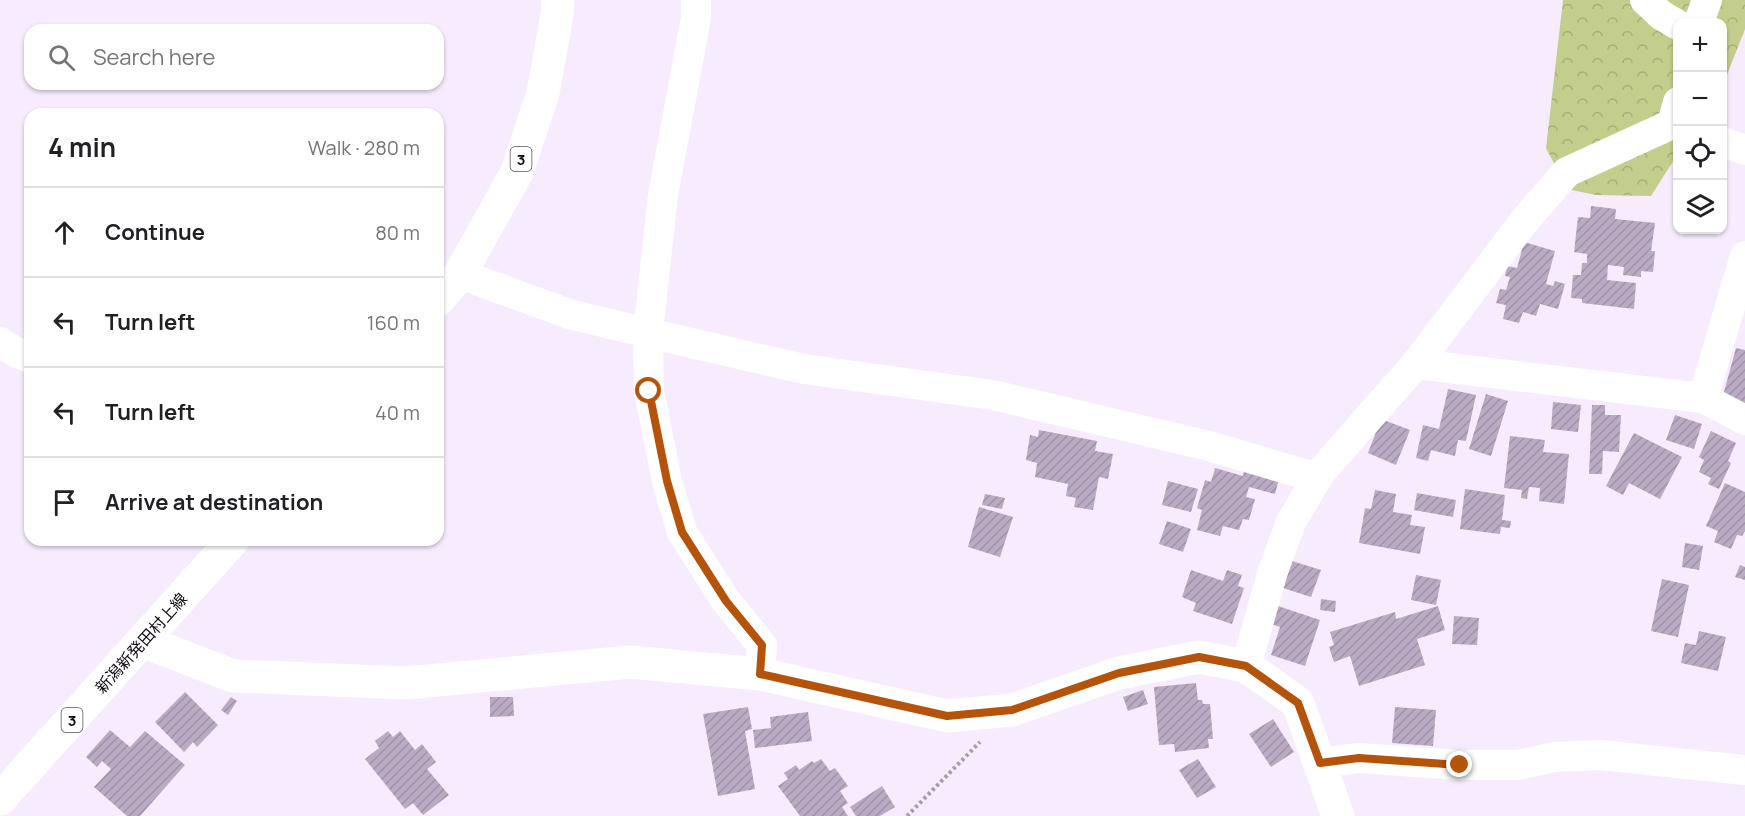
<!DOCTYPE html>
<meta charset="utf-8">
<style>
body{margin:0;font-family:Manrope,"Noto Sans JP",sans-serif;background:#f6f6f6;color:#202124}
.controls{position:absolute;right:18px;top:18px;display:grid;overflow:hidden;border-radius:12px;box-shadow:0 2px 4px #0004}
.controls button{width:54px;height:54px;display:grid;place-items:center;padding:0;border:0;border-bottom:2px solid #e0e0e0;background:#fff;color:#202124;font:30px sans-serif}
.stop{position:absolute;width:18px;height:18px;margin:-14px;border:4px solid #b45309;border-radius:50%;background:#fff}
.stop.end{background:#b45309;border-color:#fff;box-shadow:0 2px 6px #0008}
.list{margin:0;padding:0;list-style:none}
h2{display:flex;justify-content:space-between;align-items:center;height:78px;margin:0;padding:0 24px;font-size:26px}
h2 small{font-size:20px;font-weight:400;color:#757577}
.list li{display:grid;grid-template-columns:39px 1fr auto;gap:18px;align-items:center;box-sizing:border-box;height:90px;padding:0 24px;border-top:2px solid #e0e0e0}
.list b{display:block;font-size:22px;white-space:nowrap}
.list em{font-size:20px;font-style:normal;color:#757577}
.icon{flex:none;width:33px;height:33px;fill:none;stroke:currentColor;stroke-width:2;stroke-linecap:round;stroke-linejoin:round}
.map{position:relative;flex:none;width:1745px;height:816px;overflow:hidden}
.search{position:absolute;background:#fff;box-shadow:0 2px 4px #0004;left:24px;top:24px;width:420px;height:66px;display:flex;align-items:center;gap:15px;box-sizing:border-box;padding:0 21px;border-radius:18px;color:#757577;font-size:22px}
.panel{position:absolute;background:#fff;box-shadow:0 2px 4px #0004;left:24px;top:108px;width:420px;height:438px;border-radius:18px}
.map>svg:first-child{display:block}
.forest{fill:url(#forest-crowns)}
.building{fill:url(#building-hatch)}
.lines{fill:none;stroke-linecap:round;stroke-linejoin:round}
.path{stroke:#a59caa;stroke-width:4;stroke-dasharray:3 3;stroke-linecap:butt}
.minor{stroke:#fff;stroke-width:30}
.tertiary{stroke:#fff;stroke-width:33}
.primary{stroke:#fff;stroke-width:33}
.route{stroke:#b45309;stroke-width:8}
.labels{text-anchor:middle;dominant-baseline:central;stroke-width:5;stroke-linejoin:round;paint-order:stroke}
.shield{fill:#fefefe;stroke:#575259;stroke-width:1.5}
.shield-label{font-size:15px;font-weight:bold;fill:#0f0912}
.street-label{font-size:16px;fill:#0f0912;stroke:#fefefe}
</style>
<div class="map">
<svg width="1745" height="816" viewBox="0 0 1745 816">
<defs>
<pattern id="forest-crowns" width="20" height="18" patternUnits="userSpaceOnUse" patternTransform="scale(1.5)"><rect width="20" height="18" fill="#c3cd8c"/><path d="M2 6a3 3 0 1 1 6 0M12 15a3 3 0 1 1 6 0" fill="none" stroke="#a6af78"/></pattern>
<pattern id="building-hatch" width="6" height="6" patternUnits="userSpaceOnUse" patternTransform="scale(1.5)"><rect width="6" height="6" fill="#bbaac4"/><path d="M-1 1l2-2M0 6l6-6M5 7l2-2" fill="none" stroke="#a091a7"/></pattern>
</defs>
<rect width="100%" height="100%" fill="#f7ecfd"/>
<polygon class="forest" points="1563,0 1745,0 1745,29 1723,85 1722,22 1678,22 1677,155 1651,196 1596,195 1567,189 1546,148"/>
<g class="building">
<polygon points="1591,206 1616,209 1615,219 1655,223 1651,251 1655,251 1653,272 1641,271 1641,277 1623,275 1624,267 1608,265 1607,280 1636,283 1634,309 1582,303 1582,299 1571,298 1573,275 1581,275 1582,263 1587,263 1587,254 1574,252 1578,217 1590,218"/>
<polygon points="1524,242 1555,251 1546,284 1553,286 1555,281 1565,284 1558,309 1540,304 1536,316 1523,312 1519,323 1503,319 1506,305 1496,303 1500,289 1506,290 1510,277 1505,276 1507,266 1517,268"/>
<polygon points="1736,348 1745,350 1745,405 1722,399"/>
<polygon points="1448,389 1476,395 1466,441 1458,440 1455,456 1431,450 1428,461 1416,458 1423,425 1439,429"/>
<polygon points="1486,394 1508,401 1491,456 1469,449"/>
<polygon points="1553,402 1581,405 1578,432 1551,429"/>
<polygon points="1592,405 1605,405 1605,415 1621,415 1619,452 1603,451 1602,474 1589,474"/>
<polygon points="1675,415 1702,424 1694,449 1666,440"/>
<polygon points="1381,419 1410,430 1396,465 1368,453"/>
<polygon points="1039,430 1097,441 1095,451 1113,454 1108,479 1099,477 1093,510 1074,507 1076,498 1066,496 1068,484 1035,477 1037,463 1026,460 1030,435 1038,437"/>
<polygon points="1711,431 1736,443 1728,461 1731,463 1719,489 1708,484 1711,478 1699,472 1704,460 1699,457"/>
<polygon points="1634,433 1682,457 1660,499 1629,483 1623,495 1606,486"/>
<polygon points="1510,436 1545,440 1543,452 1569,454 1564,504 1539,501 1540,488 1529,487 1527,499 1521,498 1522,490 1504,488"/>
<polygon points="1215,468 1243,476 1244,470 1279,479 1275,494 1249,487 1246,497 1255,499 1249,520 1243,519 1239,530 1223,526 1220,536 1197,530 1202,510 1197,508 1205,480 1211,482"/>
<polygon points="1168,481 1198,489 1191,512 1162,505"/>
<polygon points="1725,483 1745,492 1745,531 1742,536 1737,535 1731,549 1714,542 1718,531 1706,526"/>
<polygon points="1465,489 1505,495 1502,520 1511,521 1510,528 1501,527 1500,534 1460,529"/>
<polygon points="1375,490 1396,494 1393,512 1412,515 1410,525 1425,527 1420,554 1359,543 1365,508 1371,509"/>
<polygon points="1417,493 1456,500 1453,517 1414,510"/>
<polygon points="985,494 1005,498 1002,509 982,505"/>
<polygon points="979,507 1013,517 1000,557 968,547"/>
<polygon points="1167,521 1191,529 1183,552 1159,544"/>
<polygon points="1685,543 1703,546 1699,570 1682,567"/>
<polygon points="1292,561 1321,570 1311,597 1283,588"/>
<polygon points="1740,565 1745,567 1745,580 1735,577"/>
<polygon points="1191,570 1223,581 1227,570 1242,575 1238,586 1244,588 1232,624 1193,611 1196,603 1182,597"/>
<polygon points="1416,575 1441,580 1436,605 1411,600"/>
<polygon points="1662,579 1689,585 1678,637 1651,631"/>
<polygon points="1321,599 1336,601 1335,612 1320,610"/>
<polygon points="1272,604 1320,620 1305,666 1271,655 1280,627 1266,622"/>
<polygon points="1438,606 1445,630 1417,639 1425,665 1359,686 1350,656 1334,662 1329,647 1334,645 1330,632 1395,612 1396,619"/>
<polygon points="1454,616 1479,618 1477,645 1452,644"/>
<polygon points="1699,631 1726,637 1718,671 1681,663 1685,643 1696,645"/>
<polygon points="1196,683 1198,700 1202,700 1203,704 1210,704 1213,739 1208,739 1209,748 1175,752 1174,744 1159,745 1154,687"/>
<polygon points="1143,690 1148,704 1128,711 1123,697"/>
<polygon points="185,692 218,725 197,747 193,742 184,752 155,722"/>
<polygon points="231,697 237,701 228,715 221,710"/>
<polygon points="490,697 513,697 514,716 490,717"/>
<polygon points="748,707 752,729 745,731 755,789 718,796 703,714"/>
<polygon points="1395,707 1436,710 1433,746 1392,743"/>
<polygon points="808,712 812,741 755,748 753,730 771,728 770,717"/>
<polygon points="1273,719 1294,752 1271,767 1249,734"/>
<polygon points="110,730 130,747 145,731 185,765 140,816 127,816 94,787 111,769 102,761 97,767 86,757"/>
<polygon points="388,731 393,737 400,731 415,750 422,744 436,762 427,769 449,795 423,815 413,803 405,809 365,759 379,748 375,741"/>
<polygon points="821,759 830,771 835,768 848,786 840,791 848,803 842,807 848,816 800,816 778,786 788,779 784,773 796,765 799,770 812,761 814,763"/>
<polygon points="1198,759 1216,787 1197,798 1179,770"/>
<polygon points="882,786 895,807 880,816 856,816 850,807"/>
</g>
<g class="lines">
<polyline class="path" points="907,816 980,742"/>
<g class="minor">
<polyline points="696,0 696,18 663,195 648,333 649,391 667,481 682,532 726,601 762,645 760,674"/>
<polyline points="1645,0 1661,15 1678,25"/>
<polyline points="1699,22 1707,0"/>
<polyline points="1722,142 1745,150"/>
<polyline points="460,274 569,314 648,333 804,369 993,395 1209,446 1317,478"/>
<polyline points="0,342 19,354 30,358"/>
<polyline points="1416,364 1703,398 1745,420"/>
<polyline points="1703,398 1745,256"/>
<polyline points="1246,666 1273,571 1291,522 1320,473 1416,364 1525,220 1567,172 1672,124 1678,102"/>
<polyline points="1320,763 1359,758 1459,765 1518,765 1555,757 1600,755 1745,770"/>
</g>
<polyline class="tertiary" points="143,641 233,676 406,683 630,662 760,674 947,716 1012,710 1119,673 1199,657 1246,666 1298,703 1338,816"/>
<g class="primary">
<polyline points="438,300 460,274 517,172 543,93 557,15 558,0"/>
<polyline points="0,799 233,540"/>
</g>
</g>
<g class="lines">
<polyline class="route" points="649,391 667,481 682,532 726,601 762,645 760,674 947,716 1012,710 1119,673 1199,657 1246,666 1298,703 1320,763 1359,758 1460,765"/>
</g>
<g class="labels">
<g class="shield">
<rect x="510.5" y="147" width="21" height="24" rx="4.5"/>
<rect x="61.5" y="708" width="21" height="24" rx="4.5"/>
</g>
<g class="shield-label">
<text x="521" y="159">3</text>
<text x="72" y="720">3</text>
</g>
<g class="street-label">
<text transform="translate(141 643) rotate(-48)">新潟新発田村上線</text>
</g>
</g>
</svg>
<div class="controls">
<button>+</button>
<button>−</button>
<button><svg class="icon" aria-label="locate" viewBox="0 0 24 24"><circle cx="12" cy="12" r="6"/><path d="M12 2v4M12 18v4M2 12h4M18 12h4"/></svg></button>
<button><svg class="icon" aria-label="layers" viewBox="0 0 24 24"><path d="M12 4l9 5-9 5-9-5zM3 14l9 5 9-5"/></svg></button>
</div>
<div class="stop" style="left:649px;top:391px"></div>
<div class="stop end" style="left:1460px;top:765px"></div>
<div class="search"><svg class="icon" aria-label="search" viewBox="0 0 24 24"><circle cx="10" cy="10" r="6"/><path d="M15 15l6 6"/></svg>Search here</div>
<section class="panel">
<h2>4 min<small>Walk · 280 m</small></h2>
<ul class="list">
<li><svg class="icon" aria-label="ahead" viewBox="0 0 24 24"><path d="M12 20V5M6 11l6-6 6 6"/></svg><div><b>Continue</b></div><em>80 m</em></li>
<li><svg class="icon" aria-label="left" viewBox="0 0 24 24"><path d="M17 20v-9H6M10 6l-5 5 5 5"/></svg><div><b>Turn left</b></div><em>160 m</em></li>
<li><svg class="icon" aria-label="left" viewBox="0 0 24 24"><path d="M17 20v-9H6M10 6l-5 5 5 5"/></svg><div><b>Turn left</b></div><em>40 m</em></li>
<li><svg class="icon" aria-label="arrive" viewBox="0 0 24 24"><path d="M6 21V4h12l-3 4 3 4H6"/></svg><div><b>Arrive at destination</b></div></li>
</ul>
</section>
</div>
